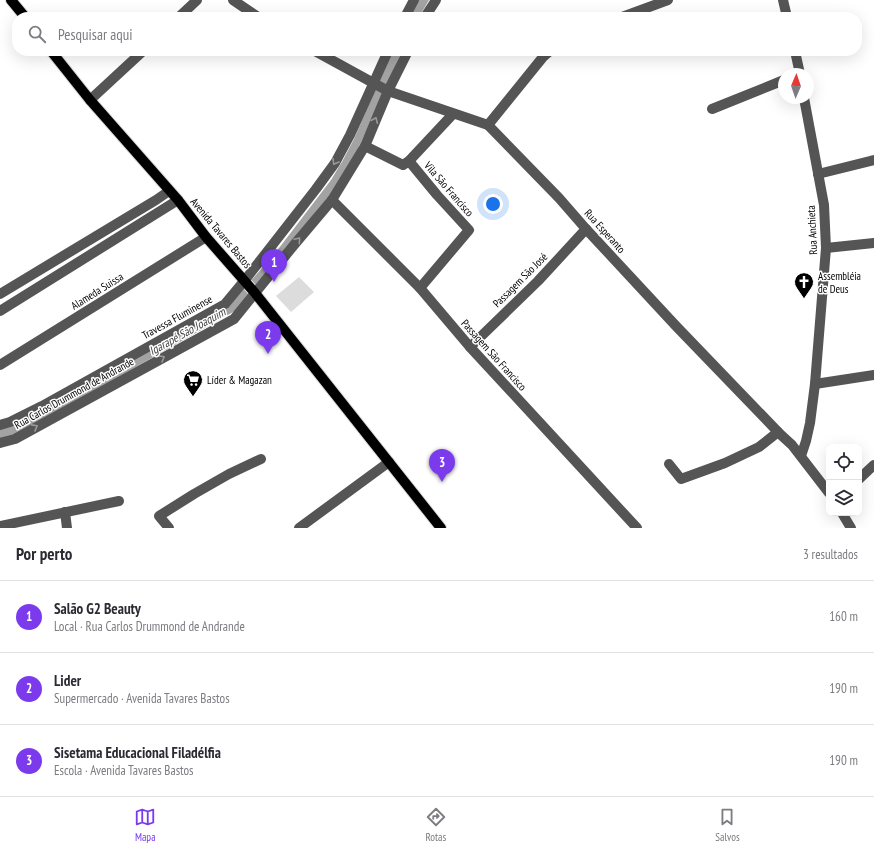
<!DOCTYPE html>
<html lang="pt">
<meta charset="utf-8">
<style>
body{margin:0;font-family:"PT Sans Narrow",sans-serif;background:#f2f2f3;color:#2b2b33}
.controls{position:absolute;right:12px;bottom:12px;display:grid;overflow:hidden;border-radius:8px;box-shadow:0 4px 16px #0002}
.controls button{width:36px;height:36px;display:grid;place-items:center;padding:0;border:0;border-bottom:1px solid #e1e1e2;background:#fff;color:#2b2b33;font:20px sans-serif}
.compass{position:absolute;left:778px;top:68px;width:36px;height:36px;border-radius:50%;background:#fff;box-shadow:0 4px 16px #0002;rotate:2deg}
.you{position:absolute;left:493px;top:204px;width:14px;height:14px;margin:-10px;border:3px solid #fff;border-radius:50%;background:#1a73e8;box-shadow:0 0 0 6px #1a73e833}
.badge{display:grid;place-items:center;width:26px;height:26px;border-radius:50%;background:#7c3aed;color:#fff;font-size:13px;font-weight:700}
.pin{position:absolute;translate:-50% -33px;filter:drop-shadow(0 1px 2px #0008)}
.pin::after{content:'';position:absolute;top:21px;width:14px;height:12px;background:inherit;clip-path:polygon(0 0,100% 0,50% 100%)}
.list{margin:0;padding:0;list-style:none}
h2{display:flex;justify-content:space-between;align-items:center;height:52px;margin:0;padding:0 16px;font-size:17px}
h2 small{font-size:13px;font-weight:400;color:#7c7c81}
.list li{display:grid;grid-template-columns:26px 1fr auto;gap:12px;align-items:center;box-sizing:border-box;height:72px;padding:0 16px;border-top:1px solid #e1e1e2}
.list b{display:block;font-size:15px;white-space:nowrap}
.list p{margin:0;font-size:13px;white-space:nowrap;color:#7c7c81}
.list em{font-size:13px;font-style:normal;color:#7c7c81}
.icon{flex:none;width:22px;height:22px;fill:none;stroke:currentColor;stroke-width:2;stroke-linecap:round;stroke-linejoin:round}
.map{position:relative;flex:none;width:874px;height:528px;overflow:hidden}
.search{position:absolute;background:#fff;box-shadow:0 4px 16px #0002;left:12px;right:12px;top:12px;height:44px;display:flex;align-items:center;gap:10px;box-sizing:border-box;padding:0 14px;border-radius:16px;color:#7c7c81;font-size:15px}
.sheet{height:268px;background:#fff}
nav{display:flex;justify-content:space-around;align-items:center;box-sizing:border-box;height:56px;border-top:1px solid #e1e1e2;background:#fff;font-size:11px;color:#7c7c81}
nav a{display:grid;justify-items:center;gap:2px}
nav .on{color:#7c3aed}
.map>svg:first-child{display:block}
.green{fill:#dcdcdc}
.water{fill:#a3a3a3}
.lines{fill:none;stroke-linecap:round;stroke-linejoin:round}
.major-casing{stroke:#dbdbdb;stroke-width:12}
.minor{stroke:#555;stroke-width:10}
.major{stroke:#000;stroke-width:10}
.oneway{stroke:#999}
.labels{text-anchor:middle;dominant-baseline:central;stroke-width:3;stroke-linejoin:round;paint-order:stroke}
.street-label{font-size:11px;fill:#000;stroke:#fff}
.poi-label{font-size:11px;fill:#000;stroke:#fff;text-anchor:start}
.water-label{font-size:12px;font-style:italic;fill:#444;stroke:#fff}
</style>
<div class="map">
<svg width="874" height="528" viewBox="0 0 874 528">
<rect width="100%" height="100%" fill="#fff"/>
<polygon class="green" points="299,277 314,292 291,312 276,296"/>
<g class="water">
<polygon points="419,0 429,0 419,17 409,17"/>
<polygon points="392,51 402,51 357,151 331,195 235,311 8,439 0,440 0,429 230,305 276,252 331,180 343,160 354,139"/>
</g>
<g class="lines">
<g class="major-casing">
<g id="major">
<polyline points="11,0 25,17"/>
<polyline points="51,51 90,100 178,200 206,237 255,293 441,528"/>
</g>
</g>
<g class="minor">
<polyline points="233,0 258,17"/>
<polyline points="783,0 787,17"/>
<polyline points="179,17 197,0"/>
<polyline points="405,17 414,0"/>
<polyline points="425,17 436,0"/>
<polyline points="622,17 668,0"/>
<polyline points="315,51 388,91 488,125 559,198 586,229 676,326 780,434 792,445 829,493"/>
<polyline points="795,51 800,74"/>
<polyline points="90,100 143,51"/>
<polyline points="712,109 784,80"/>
<polyline points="488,125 543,57 550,51"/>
<polyline points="365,146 403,165 409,161 453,114"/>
<polyline points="409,161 437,195 469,230 420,288"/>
<polyline points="818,174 874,160"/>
<polyline points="332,200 420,288 470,347 637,528"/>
<polyline points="826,248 874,243"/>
<polyline points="0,294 156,200 169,191"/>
<polyline points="0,311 178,200"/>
<polyline points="470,347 538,281 586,229"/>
<polyline points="0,365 206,237"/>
<polyline points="815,384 874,375"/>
<polyline points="0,425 10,422 42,406 225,304 245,280 316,189 335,163 350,135 388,51"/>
<polyline points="0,443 15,439 234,319 294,245 332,200 365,146 388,91 408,51"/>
<polyline points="801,456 806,441 810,423 815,384 826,248 824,205 804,98"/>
<polyline points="669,464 681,479 725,463 759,447 778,432"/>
<polyline points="859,479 874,465"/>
<polyline points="65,512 67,528"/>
<polyline points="842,513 851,528"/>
<polyline points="0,526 119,501"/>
<polyline points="169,528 159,516 194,494 229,474 261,459"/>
<polyline points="299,528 389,462"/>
</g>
<use href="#major" class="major"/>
</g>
<defs><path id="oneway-chevron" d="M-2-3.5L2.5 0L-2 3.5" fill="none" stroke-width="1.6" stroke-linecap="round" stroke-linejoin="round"/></defs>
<g class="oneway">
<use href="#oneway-chevron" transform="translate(375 120) rotate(-67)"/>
<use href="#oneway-chevron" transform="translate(335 162) rotate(121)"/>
<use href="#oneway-chevron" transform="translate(298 240) rotate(-50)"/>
<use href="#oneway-chevron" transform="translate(162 358) rotate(-29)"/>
<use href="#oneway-chevron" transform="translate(35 427) rotate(-29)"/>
</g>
<defs>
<g id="church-pin" transform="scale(1)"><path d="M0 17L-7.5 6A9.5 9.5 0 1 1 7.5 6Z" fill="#000" stroke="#fff"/><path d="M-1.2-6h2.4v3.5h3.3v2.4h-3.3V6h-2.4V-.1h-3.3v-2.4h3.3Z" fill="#fff"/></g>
<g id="supermarket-pin" transform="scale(1)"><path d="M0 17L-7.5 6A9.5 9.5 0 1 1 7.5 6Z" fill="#000" stroke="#fff"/><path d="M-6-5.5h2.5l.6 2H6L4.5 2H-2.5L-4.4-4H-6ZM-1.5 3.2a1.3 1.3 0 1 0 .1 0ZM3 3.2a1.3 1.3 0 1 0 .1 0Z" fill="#fff"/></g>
</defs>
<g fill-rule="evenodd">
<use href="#church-pin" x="804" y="282"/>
<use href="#supermarket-pin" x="193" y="380"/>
</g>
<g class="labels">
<g class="street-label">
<text transform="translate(449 189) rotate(49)">Vila São Francisco</text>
<text transform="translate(812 230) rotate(-93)">Rua Anchieta</text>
<text transform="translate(605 231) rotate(48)">Rua Esperanto</text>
<text transform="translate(221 233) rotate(50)">Avenida Tavares Bastos</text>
<text transform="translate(520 280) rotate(-45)">Passagem São José</text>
<text transform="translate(97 291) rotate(-32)">Alameda Suissa</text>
<text transform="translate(177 317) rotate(-29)">Travessa Fluminense</text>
<text transform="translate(494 355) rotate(48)">Passagem São Francisco</text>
<text transform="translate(74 393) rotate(-29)">Rua Carlos Drummond de Andrande</text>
</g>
<g class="poi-label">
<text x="818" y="276">Assembléia<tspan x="818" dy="13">de Deus</tspan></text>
<text x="207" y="380">Líder &amp; Magazan</text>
</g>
<g class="water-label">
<text transform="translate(187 331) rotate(-29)">Igarapé São Joaquim</text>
</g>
</g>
</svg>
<div class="controls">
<button><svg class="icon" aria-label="locate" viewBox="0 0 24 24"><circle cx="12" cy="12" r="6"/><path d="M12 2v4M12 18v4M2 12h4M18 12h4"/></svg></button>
<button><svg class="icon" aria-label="layers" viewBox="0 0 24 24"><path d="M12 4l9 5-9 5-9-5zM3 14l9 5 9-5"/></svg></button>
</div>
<svg class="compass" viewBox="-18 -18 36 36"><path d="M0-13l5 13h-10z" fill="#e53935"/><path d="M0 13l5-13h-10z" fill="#7c7c81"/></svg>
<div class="you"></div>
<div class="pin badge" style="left:274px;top:282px">1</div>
<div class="pin badge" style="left:268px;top:354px">2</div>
<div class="pin badge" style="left:442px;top:482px">3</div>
<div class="search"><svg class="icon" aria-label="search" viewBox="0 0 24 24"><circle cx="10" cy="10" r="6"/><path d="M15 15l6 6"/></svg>Pesquisar aqui</div>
</div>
<section class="sheet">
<h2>Por perto<small>3 resultados</small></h2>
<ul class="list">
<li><span class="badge">1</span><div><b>Salão G2 Beauty</b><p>Local · Rua Carlos Drummond de Andrande</p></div><em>160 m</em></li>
<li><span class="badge">2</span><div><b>Lider</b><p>Supermercado · Avenida Tavares Bastos</p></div><em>190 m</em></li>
<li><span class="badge">3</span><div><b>Sisetama Educacional Filadélfia</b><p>Escola · Avenida Tavares Bastos</p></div><em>190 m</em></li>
</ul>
</section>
<nav>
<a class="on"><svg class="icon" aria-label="map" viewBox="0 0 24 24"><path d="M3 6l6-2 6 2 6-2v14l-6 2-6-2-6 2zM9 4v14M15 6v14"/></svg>Mapa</a>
<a><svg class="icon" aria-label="directions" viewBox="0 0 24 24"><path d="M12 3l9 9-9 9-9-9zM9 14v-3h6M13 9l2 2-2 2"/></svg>Rotas</a>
<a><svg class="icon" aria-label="saved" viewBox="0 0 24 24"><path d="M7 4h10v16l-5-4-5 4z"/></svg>Salvos</a>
</nav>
